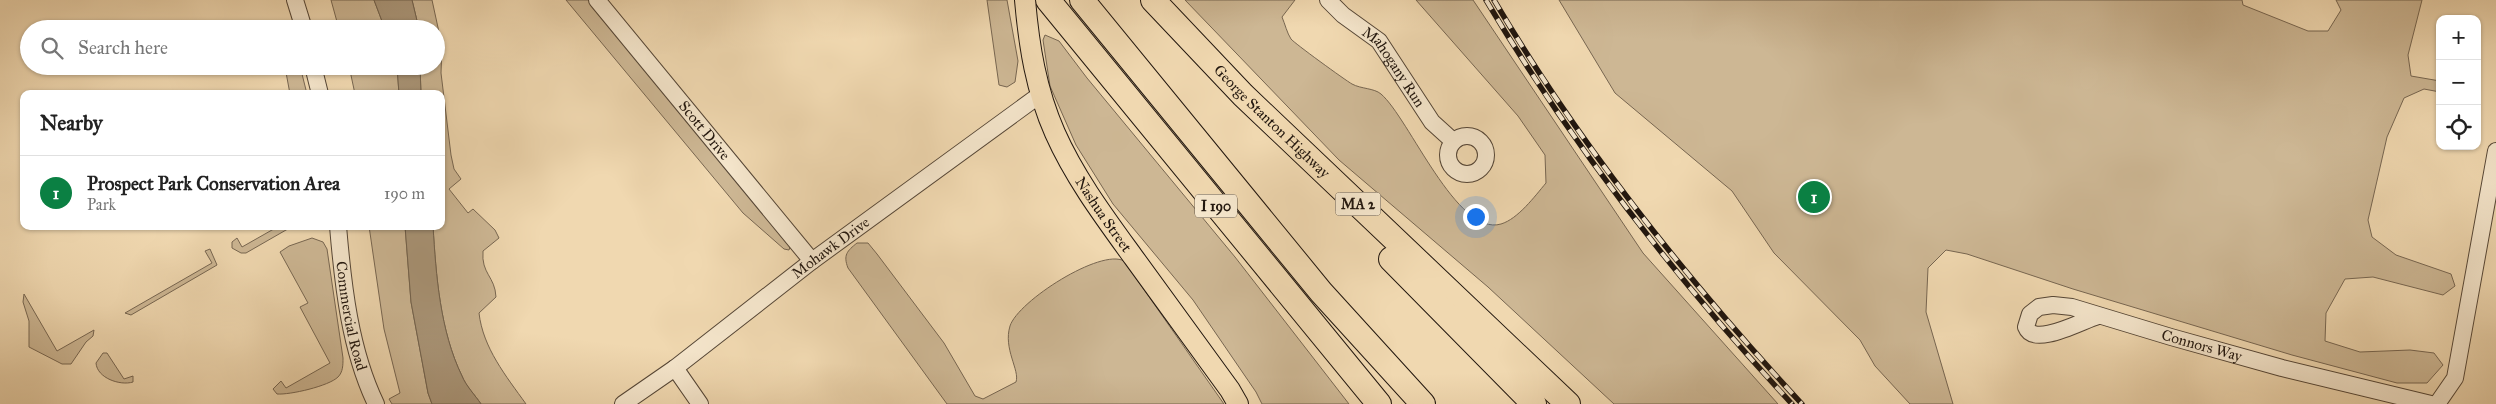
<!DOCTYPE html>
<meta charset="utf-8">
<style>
body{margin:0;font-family:"IM FELL Great Primer",serif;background:#f2f2f2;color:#222}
.controls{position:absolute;right:15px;top:15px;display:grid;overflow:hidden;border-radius:10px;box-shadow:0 1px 4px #0004}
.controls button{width:45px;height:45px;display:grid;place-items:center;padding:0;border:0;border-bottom:1px solid #e0e0e0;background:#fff;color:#222;font:25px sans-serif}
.you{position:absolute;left:1475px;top:216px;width:18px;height:18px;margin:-12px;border:4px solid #fff;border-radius:50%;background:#1a73e8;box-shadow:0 0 0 8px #1a73e833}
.badge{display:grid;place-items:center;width:32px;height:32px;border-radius:50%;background:#0b8043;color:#fff;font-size:16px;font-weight:700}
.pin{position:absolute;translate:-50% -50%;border:2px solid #fff;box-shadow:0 1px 5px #0006}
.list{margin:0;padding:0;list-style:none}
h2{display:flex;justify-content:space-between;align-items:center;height:65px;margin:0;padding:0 20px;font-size:21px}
h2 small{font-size:16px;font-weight:400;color:#767676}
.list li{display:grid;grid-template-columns:32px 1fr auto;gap:15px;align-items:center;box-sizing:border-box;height:75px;padding:0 20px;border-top:1px solid #e0e0e0}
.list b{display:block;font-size:19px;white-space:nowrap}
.list p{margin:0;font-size:16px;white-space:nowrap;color:#767676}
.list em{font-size:16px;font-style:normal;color:#767676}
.icon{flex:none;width:28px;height:28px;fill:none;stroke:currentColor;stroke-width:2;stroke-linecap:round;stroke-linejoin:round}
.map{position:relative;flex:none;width:2496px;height:404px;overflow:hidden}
.search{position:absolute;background:#fff;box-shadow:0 1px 4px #0004;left:20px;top:20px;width:425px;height:55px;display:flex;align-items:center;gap:12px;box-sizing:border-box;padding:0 18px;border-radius:28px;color:#767676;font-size:19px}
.panel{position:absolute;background:#fff;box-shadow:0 1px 4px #0004;left:20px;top:90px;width:425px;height:140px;border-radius:10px}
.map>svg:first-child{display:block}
.green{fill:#cdb794;stroke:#776651}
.water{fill:#aa9679;stroke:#73634e}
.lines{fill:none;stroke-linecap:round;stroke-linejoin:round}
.minor-casing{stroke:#554636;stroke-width:18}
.major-casing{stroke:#21160e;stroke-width:22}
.highway-casing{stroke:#21160e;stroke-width:26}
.minor{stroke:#f5e6cc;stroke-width:16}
.major{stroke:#f0d8b0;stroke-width:20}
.highway{stroke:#f0d8b0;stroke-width:24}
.rail-casing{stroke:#21160e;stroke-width:5.5}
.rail{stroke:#f5e6cc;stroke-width:4;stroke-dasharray:11;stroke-linecap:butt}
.labels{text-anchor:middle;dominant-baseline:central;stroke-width:4;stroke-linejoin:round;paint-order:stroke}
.shield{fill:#f5e6cc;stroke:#615447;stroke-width:1}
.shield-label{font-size:14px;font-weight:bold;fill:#21160e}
.street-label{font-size:15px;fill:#21160e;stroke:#f5e6cc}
</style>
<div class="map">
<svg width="2496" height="404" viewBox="0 0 2496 404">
<rect width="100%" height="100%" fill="#f0d8b0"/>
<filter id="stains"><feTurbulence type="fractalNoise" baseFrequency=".004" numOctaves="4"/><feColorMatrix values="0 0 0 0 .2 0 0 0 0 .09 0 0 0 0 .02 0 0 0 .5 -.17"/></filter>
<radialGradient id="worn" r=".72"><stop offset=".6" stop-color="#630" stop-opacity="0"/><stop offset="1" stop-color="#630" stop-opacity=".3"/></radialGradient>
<g class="green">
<polygon points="331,0 374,0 385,29 339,29"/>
<path d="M412 0H432L442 46 441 73 451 155 454 169 461 179 449 189 468 213 473 209 495 230 499 238 483 251C481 274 495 276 496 297L479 313C483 348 506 376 526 404H481C475 395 466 386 462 376 440 331 436 275 433 226H441V94H421L420 66H436V29H419Z"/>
<polygon points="566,0 589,0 790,247 789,250 784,249 743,213"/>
<polygon points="987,0 1007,0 1018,61 1015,82 1007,87 999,85"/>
<path d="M1185 0H1295L1282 17C1285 24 1287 33 1291 39 1294 43 1345 80 1352 84 1361 89 1374 88 1381 94 1409 118 1457 237 1501 224 1518 219 1535 196 1546 183L1545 155 1518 116 1416 0H1473L1643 253 1778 404H1614L1488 287 1339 160Z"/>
<polygon points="1559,0 2242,0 2243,5 2308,31 2328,31 2341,10 2336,0 2422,0 2408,55 2411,76 2440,81 2440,92 2424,89 2404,98 2387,137 2368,220 2372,237 2396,255 2451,274 2455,286 2443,295 2373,277 2345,279 2326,313 2325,341 2360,352 2410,350 2434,353 2443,365 2427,383 2397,383 2292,355 2073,289 1967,254 1946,250 1928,268 1926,312 1953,404 1910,404 1875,366 1860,340 1774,253 1732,191 1615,93"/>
<polygon points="1045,35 1059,41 1087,78 1235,257 1349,404 1262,404 1256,392 1193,300 1113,204 1076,145 1050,86 1043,40"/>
<polygon points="274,66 300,66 307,94 290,94 285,67 275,70"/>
<polygon points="349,66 397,66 399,94 355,94"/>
<polygon points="279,226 293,226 246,253 241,253 232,248 232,242 237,238 242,247"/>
<polygon points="369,226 405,226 411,302 428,393 432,404 392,404 389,399 400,393 384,329"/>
<path d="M312 238 323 242 327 249 343 358C343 365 343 372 338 377 329 386 290 395 277 394L273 389 281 381 286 388 330 363 300 307 308 303 280 252 289 246Z"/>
<path d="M857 243H868L877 254 944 343 975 396 983 399 1016 382C1020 370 1003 349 1010 326 1018 301 1101 248 1124 261L1224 404H947L848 268C843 255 847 251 857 243Z"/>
<polygon points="210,249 217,265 131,315 125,313 212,263 205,251"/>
<polygon points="24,294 57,351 94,330 93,336 86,342 71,364 62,364 29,347 29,321 23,302"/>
<path d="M103 353H107L124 379 133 376V382C120 386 97 378 96 363Z"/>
</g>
<g class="water">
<polygon points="374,0 412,0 419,29 385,29"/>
<polygon points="397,66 420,66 421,94 399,94"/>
<path d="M405 226H433C436 275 440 331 462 376 466 386 475 395 481 404H432L428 393 411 302Z"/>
</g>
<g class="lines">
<g class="minor-casing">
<g id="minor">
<polyline points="295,0 304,29"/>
<path id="s1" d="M597 0 812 261"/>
<path id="s2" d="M1328 0 1343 15 1379 41 1432 122 1453 141"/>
<polyline points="313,66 320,94"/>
<circle cx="1467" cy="155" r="19"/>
<path id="s3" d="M338 226C343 286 350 350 376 404"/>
<path id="s4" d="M2098 316C2083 320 2034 348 2026 327L2030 314 2039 307 2053 305 2072 307 2171 337 2282 368 2431 404"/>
<polyline points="675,368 700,404"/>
<path id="s5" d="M623 404 675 368 812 261 1041 94"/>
<polyline points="2437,404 2455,378 2496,151"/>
</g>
</g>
<g class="major-casing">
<g id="major">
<path id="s6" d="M1025 0C1029 46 1036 90 1055 133 1075 178 1105 218 1134 258 1166 302 1198 346 1230 390L1238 404"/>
</g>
</g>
<g class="highway-casing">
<g id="highway">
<polyline points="1048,0 1379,404"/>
<polyline points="1082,0 1321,292 1423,404"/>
<path id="s7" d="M1153 0 1243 95 1568 404"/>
<polyline points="1391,259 1534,404"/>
</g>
</g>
<use href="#minor" class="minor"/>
<use href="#major" class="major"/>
<use href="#highway" class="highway"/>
<g class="rail-casing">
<g id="rail">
<path d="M1486 0C1572 145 1677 280 1792 404"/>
<path d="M1494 0C1580 146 1687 280 1802 404"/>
</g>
</g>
<use href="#rail" class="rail"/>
</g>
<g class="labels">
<g class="shield">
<rect x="1335.5" y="192.5" width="45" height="23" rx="4"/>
<rect x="1195" y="194.5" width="42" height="23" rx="4"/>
</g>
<g class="shield-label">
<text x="1358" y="204">MA 2</text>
<text x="1216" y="206">I 190</text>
</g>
<g class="street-label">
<text stroke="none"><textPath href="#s2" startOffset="95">Mahogany Run</textPath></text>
<text stroke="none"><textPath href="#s7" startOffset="170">George Stanton Highway</textPath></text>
<text stroke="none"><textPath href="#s1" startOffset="169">Scott Drive</textPath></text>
<text stroke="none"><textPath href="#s6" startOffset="232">Nashua Street</textPath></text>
<text stroke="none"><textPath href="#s5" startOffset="260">Mohawk Drive</textPath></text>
<text stroke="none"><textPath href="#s3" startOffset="91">Commercial Road</textPath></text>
<text stroke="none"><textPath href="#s4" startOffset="272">Connors Way</textPath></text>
</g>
</g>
<rect width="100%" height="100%" filter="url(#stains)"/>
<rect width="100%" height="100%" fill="url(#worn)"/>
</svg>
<div class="controls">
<button>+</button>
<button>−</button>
<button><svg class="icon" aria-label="locate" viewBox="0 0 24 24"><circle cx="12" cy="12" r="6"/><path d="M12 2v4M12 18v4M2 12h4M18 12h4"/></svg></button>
</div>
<div class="you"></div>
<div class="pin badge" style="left:1814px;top:197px">1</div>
<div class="search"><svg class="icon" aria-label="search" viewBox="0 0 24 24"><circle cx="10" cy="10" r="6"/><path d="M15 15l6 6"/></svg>Search here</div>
<section class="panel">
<h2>Nearby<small></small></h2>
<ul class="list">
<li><span class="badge">1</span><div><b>Prospect Park Conservation Area</b><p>Park</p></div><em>190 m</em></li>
</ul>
</section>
</div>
